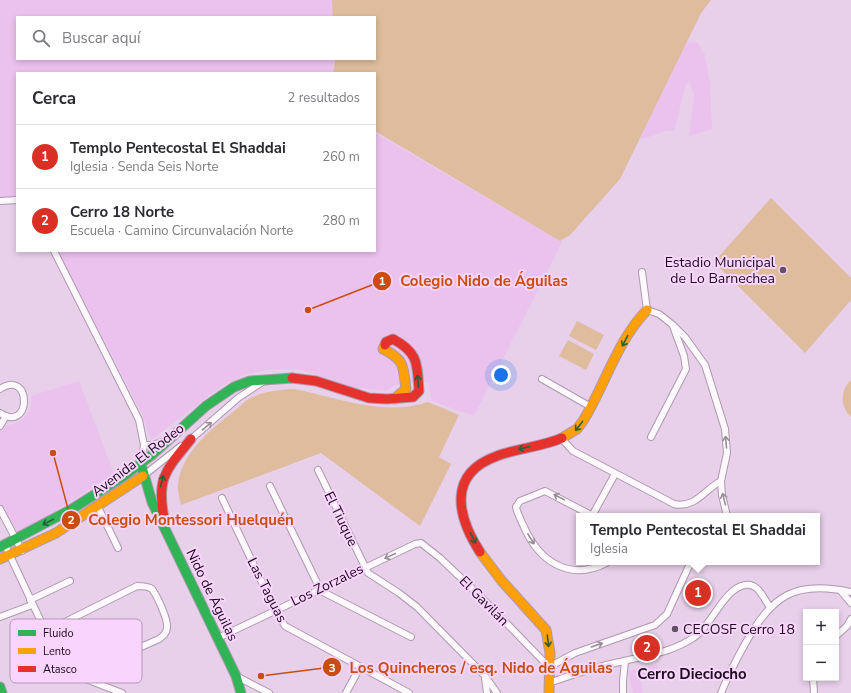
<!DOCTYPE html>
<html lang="es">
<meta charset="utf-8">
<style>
body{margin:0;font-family:"Nunito Sans",sans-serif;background:#f2f2f3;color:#2b2b33}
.controls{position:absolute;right:12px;bottom:12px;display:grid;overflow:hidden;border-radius:0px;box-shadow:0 2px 6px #0003}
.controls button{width:36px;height:36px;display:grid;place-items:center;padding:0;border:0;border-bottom:1px solid #e1e1e2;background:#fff;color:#2b2b33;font:20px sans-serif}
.you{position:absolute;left:501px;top:375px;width:14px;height:14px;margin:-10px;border:3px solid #fff;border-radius:50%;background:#1a73e8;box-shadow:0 0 0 6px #1a73e833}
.badge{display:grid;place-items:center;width:26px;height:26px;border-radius:50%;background:#d93025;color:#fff;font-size:13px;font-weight:700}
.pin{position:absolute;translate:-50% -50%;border:2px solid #fff;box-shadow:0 1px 4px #0006}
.popup{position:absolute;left:576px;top:513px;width:244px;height:52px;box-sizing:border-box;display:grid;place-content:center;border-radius:0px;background:#fff;filter:drop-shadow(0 1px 3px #0005);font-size:13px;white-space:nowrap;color:#7c7c81}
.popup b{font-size:15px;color:#2b2b33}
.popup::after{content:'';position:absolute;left:50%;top:100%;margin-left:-8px;border:8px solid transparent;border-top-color:#fff}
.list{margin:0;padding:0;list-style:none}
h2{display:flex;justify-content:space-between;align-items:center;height:52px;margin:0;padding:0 16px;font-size:17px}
h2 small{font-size:13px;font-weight:400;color:#7c7c81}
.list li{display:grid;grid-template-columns:26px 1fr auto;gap:12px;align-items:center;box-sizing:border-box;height:64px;padding:0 16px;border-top:1px solid #e1e1e2}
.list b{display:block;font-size:15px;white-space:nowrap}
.list p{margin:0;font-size:13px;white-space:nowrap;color:#7c7c81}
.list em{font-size:13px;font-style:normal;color:#7c7c81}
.icon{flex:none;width:22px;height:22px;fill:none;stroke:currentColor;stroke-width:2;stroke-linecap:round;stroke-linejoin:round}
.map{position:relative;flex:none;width:851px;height:693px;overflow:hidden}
.search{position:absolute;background:#fff;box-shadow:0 2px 6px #0003;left:16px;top:16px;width:360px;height:44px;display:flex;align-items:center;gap:10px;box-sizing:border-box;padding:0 14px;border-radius:0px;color:#7c7c81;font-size:15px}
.panel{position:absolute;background:#fff;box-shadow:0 2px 6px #0003;left:16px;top:72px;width:360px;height:180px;border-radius:0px}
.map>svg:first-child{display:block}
.built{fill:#eac2ed}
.green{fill:#debc9d}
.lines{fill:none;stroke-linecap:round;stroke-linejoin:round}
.street-casing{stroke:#ad99ae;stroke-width:8}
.fast-casing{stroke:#ad99ae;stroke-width:11}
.slow-casing{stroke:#ad99ae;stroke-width:11}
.jam-casing{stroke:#ad99ae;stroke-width:11}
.street{stroke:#fcf8fc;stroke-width:6}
.fast{stroke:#30b455;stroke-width:9}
.slow{stroke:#ff9f0a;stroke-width:9}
.jam{stroke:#e5322d;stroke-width:9}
.oneway{stroke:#26603a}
.oneway2{stroke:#988e98}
.poi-dot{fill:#645065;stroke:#f9d4fd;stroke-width:1.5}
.labels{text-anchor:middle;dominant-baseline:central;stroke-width:4;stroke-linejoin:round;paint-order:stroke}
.poi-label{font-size:14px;fill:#1d0c1e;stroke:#f9d4fd;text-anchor:end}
.street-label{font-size:14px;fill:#1d0c1e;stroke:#f9d4fd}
.neighbourhood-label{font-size:15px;font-weight:bold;fill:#1d0c1e;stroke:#f9d4fd}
.key{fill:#f9d4fd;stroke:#b798ba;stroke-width:1}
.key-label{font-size:11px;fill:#1d0c1e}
.leader{fill:none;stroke:#ca4d0f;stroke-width:1.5}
.callout-dot{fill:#ca4d0f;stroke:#f9d4fd;stroke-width:1.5}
.mark-label{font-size:12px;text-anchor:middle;font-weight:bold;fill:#fff}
.callout-label{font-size:15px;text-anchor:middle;font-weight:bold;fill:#ca4d0f;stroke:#f9d4fd;stroke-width:4;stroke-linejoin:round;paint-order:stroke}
</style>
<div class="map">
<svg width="851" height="693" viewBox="0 0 851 693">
<rect width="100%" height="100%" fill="#e8cfea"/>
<g class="built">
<polygon points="0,0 332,0 334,17 17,17 17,59 334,59 333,73 17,73 17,196 15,195 0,204"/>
<polygon points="687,42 698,43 705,55 710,85 712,129 689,136 694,95 689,81 686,84 674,131 664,131 649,137 640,139"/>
<polygon points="375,133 562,242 474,416 432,401 428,382 395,385 386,391 353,387 302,370 273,369 249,373 223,385 151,440 142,414 58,251 375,251"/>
<polygon points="79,381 114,474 12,538 0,506 0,431 2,426 14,424 23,419 31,408 31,396"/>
<polygon points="657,665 660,675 640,679 643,693 633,693 628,671"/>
</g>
<g class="green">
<polygon points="332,0 711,0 701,13 620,179 570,235 560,241 375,131 375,73 333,73 335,59 375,59 375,17 333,17"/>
<polygon points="771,198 851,278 851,300 805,353 714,262"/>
<polygon points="577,321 604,335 596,350 569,336"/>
<polygon points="568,340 594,354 586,370 559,356"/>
<path d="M851 380V417C840 407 840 390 851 380Z"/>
<path d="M295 389C338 398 385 417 428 402L459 415 439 457 451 464 420 526 321 453 181 505C180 499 177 490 178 484 183 446 220 424 247 400 263 391 277 390 295 389Z"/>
</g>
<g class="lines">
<g class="street-casing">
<g id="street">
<polyline points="0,201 17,200"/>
<polyline points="54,251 139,420 144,445 141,464"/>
<polyline points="642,272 647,310 659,314 673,325 685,337 705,365 725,429 727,453 721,481 722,495 727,516"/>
<polyline points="542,379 591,407"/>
<path d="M0 389C32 368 32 434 0 413"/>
<polyline points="0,426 6,416"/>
<polyline points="651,437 686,369 684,356 673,326"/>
<path d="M561 438 573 451 674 504C695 509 705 489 721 481"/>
<polyline points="189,441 238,398 264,381"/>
<polyline points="144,445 153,445 164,441"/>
<polyline points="318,470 368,573 399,593 417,607 485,676 497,693"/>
<polyline points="143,476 181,446"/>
<polyline points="270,486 321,591 411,637"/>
<polyline points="222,498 275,610 285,626 409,693"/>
<polyline points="98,507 118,548"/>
<polyline points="0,509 22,551"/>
<polyline points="592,516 615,474"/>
<path d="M593 516 545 491 520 501 516 507C517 513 521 520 524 527 540 563 571 582 608 562"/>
<polyline points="5,545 60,662 70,673 122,693"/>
<polyline points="840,590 851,603"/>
<polyline points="30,600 70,581"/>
<polyline points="0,617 32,605"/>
<path d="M45 632 137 586C142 586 148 586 152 589 157 596 168 619 167 627 167 633 163 636 159 639L89 670 70 673"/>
<polyline points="836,636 847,626 851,619"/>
<polyline points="218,638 415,544 421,543 440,558 482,598 549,667 575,653 655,625 667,614 688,568 692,562"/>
<polyline points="236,676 269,693"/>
<polyline points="485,678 487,693"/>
<polyline points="813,678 814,693"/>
<path d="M549 683C574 674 599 666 624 661 649 655 672 652 693 638 712 626 723 589 745 585 758 582 763 598 770 607"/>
<polyline points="346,693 360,667"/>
<polyline points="623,693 623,681 625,661"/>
<path d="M721 693C728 676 736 660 745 644 772 595 795 580 851 592"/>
</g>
</g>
<g class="fast-casing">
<g id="fast">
<polyline points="141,464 152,502 236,676 241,693"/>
<polyline points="0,547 72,509 124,476 153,454 206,406 234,387 250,381 292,378"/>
<polyline points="0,687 2,693"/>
</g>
</g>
<g class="slow-casing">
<g id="slow">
<path d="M385 345 383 349C405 360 403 366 406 389L394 399"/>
<path d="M562 438 577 429 583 421C605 385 617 341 647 310"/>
<polyline points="480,552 501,580 546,630 550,653 549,693"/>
<polyline points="0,559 56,533 143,476"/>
</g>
</g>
<g class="jam-casing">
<g id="jam">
<path d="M292 378 316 381 369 398 387 399 413 397 419 391C417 364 419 353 393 339L386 342 385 345"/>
<path d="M164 518C156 477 167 469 191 439"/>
<path d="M480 552C457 516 447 474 497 456 518 448 541 447 562 438"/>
</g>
</g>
<use href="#street" class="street"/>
<use href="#fast" class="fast"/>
<use href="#slow" class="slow"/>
<use href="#jam" class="jam"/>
</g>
<defs><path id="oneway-shaft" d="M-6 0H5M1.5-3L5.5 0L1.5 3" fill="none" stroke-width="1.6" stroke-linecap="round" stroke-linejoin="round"/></defs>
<g class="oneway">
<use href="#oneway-shaft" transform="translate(625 341) rotate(117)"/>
<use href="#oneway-shaft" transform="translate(418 381) rotate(-95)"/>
<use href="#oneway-shaft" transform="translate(579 426) rotate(128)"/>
<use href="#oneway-shaft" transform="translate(524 448) rotate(165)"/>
<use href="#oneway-shaft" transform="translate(162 481) rotate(-75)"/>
<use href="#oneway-shaft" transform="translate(48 522) rotate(152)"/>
<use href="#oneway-shaft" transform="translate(473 538) rotate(64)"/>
<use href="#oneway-shaft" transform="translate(548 641) rotate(83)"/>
</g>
<g class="oneway2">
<use href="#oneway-shaft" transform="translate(207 426) rotate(-40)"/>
<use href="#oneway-shaft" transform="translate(726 442) rotate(-95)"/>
<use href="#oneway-shaft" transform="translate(559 497) rotate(-152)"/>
<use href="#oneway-shaft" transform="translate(724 499) rotate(-104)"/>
<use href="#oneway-shaft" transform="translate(531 539) rotate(58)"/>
<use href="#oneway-shaft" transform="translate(390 556) rotate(155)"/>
<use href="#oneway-shaft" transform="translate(597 645) rotate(-19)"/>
</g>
<g class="poi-dot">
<circle cx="783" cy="270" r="4"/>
<circle cx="675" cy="629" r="4"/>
</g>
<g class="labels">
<g class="poi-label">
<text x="775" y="262">Estadio Municipal<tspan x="775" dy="16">de Lo Barnechea</tspan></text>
<text x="683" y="629" text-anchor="start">CECOSF Cerro 18</text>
</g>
<g class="street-label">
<text transform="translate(138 460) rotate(-37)">Avenida El Rodeo</text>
<text transform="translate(341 519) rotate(64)">El Tiuque</text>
<text transform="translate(327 585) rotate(-26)">Los Zorzales</text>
<text transform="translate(267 590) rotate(63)">Las Taguas</text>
<text transform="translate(212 595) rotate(64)">Nido de Águilas</text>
<text transform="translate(484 601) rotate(45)">El Gavilán</text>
</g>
<g class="neighbourhood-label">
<text x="692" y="674">Cerro Dieciocho</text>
</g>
</g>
<rect x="10" y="619" width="132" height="64" rx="6" class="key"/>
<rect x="18" y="630" width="18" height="6" fill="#30b455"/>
<rect x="18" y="648" width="18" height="6" fill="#ff9f0a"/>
<rect x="18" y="666" width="18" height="6" fill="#e5322d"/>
<g class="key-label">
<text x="43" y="637">Fluido</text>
<text x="43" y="655">Lento</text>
<text x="43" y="673">Atasco</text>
</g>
<path class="leader" d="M308 310L382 281M53 453L71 520M261 676L332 667"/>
<g class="callout-dot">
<circle cx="308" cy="310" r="4"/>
<circle cx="53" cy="453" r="4"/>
<circle cx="261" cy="676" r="4"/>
<circle cx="382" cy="281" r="10"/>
<circle cx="71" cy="520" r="10"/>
<circle cx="332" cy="667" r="10"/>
</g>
<g class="mark-label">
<text x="382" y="285">1</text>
<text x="71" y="524">2</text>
<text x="332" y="672">3</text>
</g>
<g class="callout-label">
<text x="484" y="286">Colegio Nido de Águilas</text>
<text x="191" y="525">Colegio Montessori Huelquén</text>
<text x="481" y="673">Los Quincheros / esq. Nido de Águilas</text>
</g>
</svg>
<div class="controls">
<button>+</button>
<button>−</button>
</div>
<div class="you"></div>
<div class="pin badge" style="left:698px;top:593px">1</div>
<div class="popup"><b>Templo Pentecostal El Shaddai</b>Iglesia</div>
<div class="pin badge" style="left:647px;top:648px">2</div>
<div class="search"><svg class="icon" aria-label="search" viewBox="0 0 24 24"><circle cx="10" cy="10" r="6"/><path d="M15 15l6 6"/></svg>Buscar aquí</div>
<section class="panel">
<h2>Cerca<small>2 resultados</small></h2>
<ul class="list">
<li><span class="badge">1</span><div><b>Templo Pentecostal El Shaddai</b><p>Iglesia · Senda Seis Norte</p></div><em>260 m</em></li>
<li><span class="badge">2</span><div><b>Cerro 18 Norte</b><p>Escuela · Camino Circunvalación Norte</p></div><em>280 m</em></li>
</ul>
</section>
</div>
